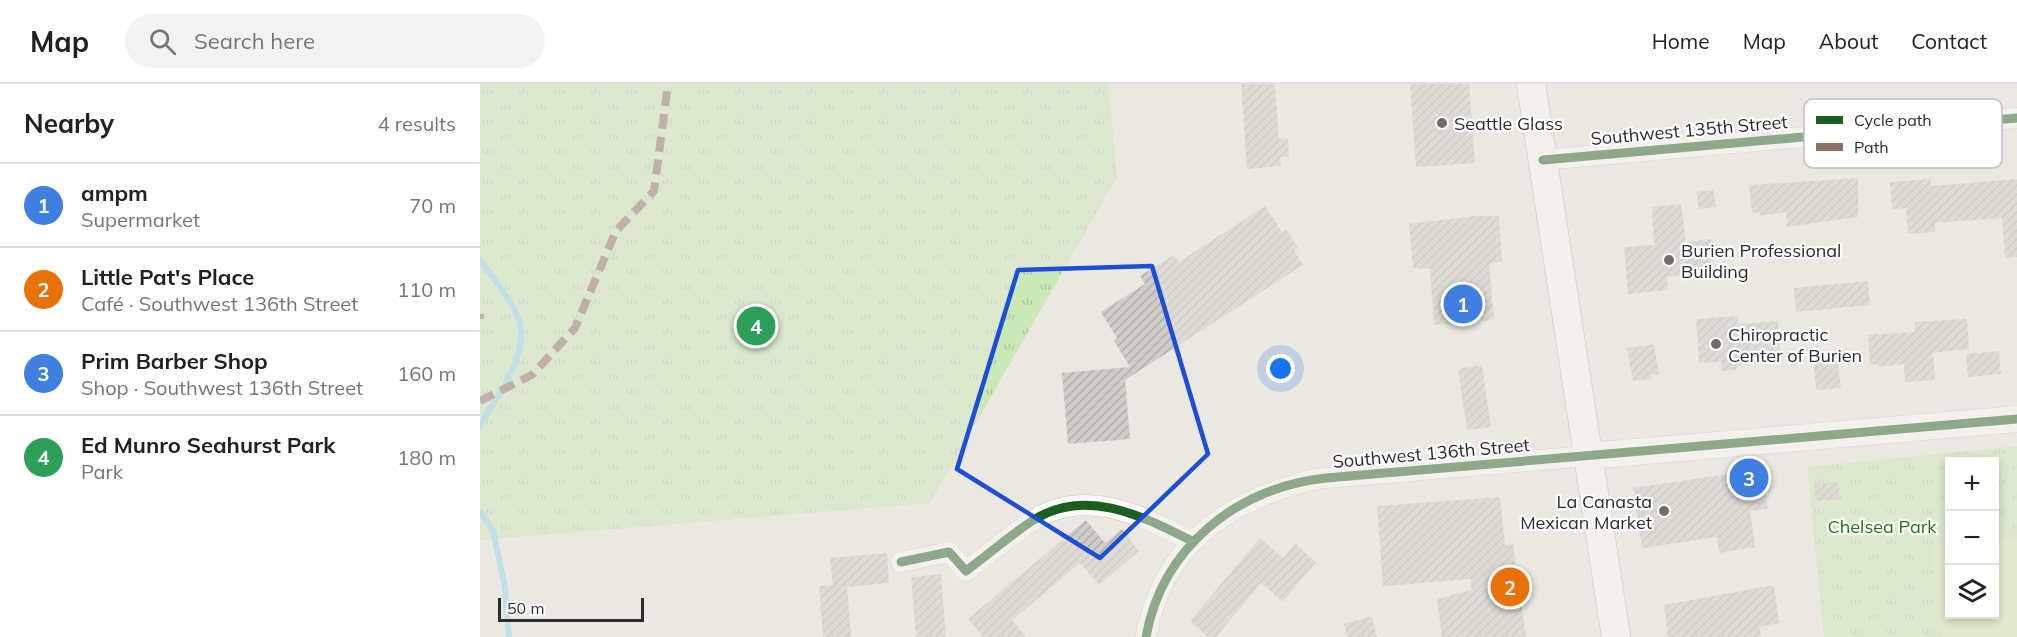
<!DOCTYPE html>
<meta charset="utf-8">
<style>
body{margin:0;font-family:Mulish,sans-serif;background:#f2f2f2;color:#202124}
.controls{position:absolute;right:18px;bottom:18px;display:grid;overflow:hidden;border-radius:0px;box-shadow:0 3px 9px #0003}
.controls button{width:54px;height:54px;display:grid;place-items:center;padding:0;border:0;border-bottom:2px solid #e0e0e0;background:#fff;color:#202124;font:30px sans-serif}
.scale{position:absolute;left:18px;bottom:15px;width:146px;box-sizing:border-box;padding-left:6px;border:3px solid #2c2c2c;border-top:0;font-size:16px;line-height:21px;white-space:nowrap;color:#2c2c2c;-webkit-text-stroke:4px #fff;paint-order:stroke}
.you{position:absolute;left:801px;top:285px;width:21px;height:21px;margin:-15px;border:4px solid #fff;border-radius:50%;background:#1a73e8;box-shadow:0 0 0 9px #1a73e833}
.badge{display:grid;place-items:center;width:39px;height:39px;border-radius:50%;background:#6f6d6b;color:#fff;font-size:20px;font-weight:700}
.pin{position:absolute;translate:-50% -50%;border:3px solid #fff;box-shadow:0 2px 6px #0006}
.list{margin:0;padding:0;list-style:none}
h2{display:flex;justify-content:space-between;align-items:center;height:78px;margin:0;padding:0 24px;font-size:26px}
h2 small{font-size:20px;font-weight:400;color:#757577}
.list li{display:grid;grid-template-columns:39px 1fr auto;gap:18px;align-items:center;box-sizing:border-box;height:84px;padding:0 24px;border-top:2px solid #e0e0e0}
.list b{display:block;font-size:22px;white-space:nowrap}
.list p{margin:0;font-size:20px;white-space:nowrap;color:#757577}
.list em{font-size:20px;font-style:normal;color:#757577}
.icon{flex:none;width:33px;height:33px;fill:none;stroke:currentColor;stroke-width:2;stroke-linecap:round;stroke-linejoin:round}
.map{position:relative;flex:none;width:1537px;height:553px;overflow:hidden}
header{display:flex;align-items:center;gap:36px;box-sizing:border-box;height:84px;padding:0 30px;background:#fff;border-bottom:2px solid #e0e0e0}
header strong{font-size:28px}
nav{display:flex;gap:33px;margin-inline-start:auto;font-size:21px}
.search{width:420px;height:54px;background:#f2f2f2;display:flex;align-items:center;gap:15px;box-sizing:border-box;padding:0 21px;border-radius:33px;color:#757577;font-size:22px}
main{display:flex}
aside{flex:1;background:#fff}
.map>svg:first-child{display:block}
.park{fill:url(#park-tufts);fill-rule:evenodd}
.pitch{fill:#d6edb4}
.lines{fill:none;stroke-linecap:round;stroke-linejoin:round}
.stream{stroke:#8fd6f2;stroke-width:6}
.building{fill:url(#building-hatch)}
.minor-casing{stroke:#c4c3c3;stroke-width:21}
.tertiary-casing{stroke:#c4c3c3;stroke-width:27}
.secondary-casing{stroke:#c4c3c3;stroke-width:30}
.minor{stroke:#fcfbfa;stroke-width:20}
.tertiary{stroke:#fcfbfa;stroke-width:26}
.secondary{stroke:#fcfbfa;stroke-width:28}
.quiet{stroke:#8d6e63;stroke-width:8;stroke-dasharray:15 8;stroke-linecap:butt}
.cycleway-casing{stroke:#fff;stroke-width:13}
.cycleway{stroke:#1b5e20;stroke-width:9}
.marked{fill:none;stroke:#1d4ed8;stroke-width:4.5;stroke-linejoin:round}
.poi-dot{fill:#6f6d6b;stroke:#fff;stroke-width:2}
.labels{text-anchor:middle;dominant-baseline:central;stroke-width:4.5;stroke-linejoin:round;paint-order:stroke}
.poi-label{font-size:18px;fill:#2c2c2c;stroke:#fff;text-anchor:start}
.street-label{font-size:18px;fill:#2c2c2c;stroke:#fff}
.park-label{font-size:18px;fill:#257114;stroke:#fff}
.key{fill:#fff;stroke:#c0c0c0;stroke-width:1.5}
.key-label{font-size:16px;fill:#2c2c2c}
</style>
<header>
<strong>Map</strong>
<div class="search"><svg class="icon" aria-label="search" viewBox="0 0 24 24"><circle cx="10" cy="10" r="6"/><path d="M15 15l6 6"/></svg>Search here</div>
<nav><a>Home</a><a>Map</a><a>About</a><a>Contact</a></nav>
</header>
<main>
<aside>
<h2>Nearby<small>4 results</small></h2>
<ul class="list">
<li><span class="badge" style="background:#3f7fe0">1</span><div><b>ampm</b><p>Supermarket</p></div><em>70 m</em></li>
<li><span class="badge" style="background:#e8710a">2</span><div><b>Little Pat's Place</b><p>Café · Southwest 136th Street</p></div><em>110 m</em></li>
<li><span class="badge" style="background:#3f7fe0">3</span><div><b>Prim Barber Shop</b><p>Shop · Southwest 136th Street</p></div><em>160 m</em></li>
<li><span class="badge" style="background:#2e9e5b">4</span><div><b>Ed Munro Seahurst Park</b><p>Park</p></div><em>180 m</em></li>
</ul>
</aside>
<div class="map">
<svg width="1537" height="553" viewBox="0 0 1537 553">
<defs>
<pattern id="park-tufts" width="24" height="20" patternUnits="userSpaceOnUse" patternTransform="scale(1.5)"><rect width="24" height="20" fill="#cae9b7"/><path d="M3 7l-1-3M5 7V3M7 7l1-3M15 17l-1-3M17 17v-4M19 17l1-3" fill="none" stroke="#aec89e"/></pattern>
<pattern id="building-hatch" width="6" height="6" patternUnits="userSpaceOnUse" patternTransform="scale(1.5)"><rect width="6" height="6" fill="#cfcdc8"/><path d="M-1 1l2-2M0 6l6-6M5 7l2-2" fill="none" stroke="#b2b0ac"/></pattern>
</defs>
<rect width="100%" height="100%" fill="#ebe7e1"/>
<g class="park">
<polygon points="0,0 628,0 637,93 450,419 0,456"/>
<path d="M1537 362V553H1344L1327 383ZM1470 378H1514V530H1470Z"/>
</g>
<polygon class="pitch" points="1537,455 1537,553 1462,553 1451,462 1469,461 1470,530 1514,530 1515,456"/>
<g class="lines">
<g class="stream">
<path d="M0 176C40 231 58 242 21 308 14 320 5 330 0 344"/>
<polyline points="0,428 13,446 25,504 29,553"/>
</g>
</g>
<g class="building">
<polygon points="761,0 795,0 799,55 808,54 809,73 800,73 801,82 767,85"/>
<polygon points="930,0 989,0 995,79 936,83"/>
<polygon points="1378,94 1378,133 1307,143 1306,128 1280,132 1279,128 1272,129 1269,101"/>
<polygon points="1451,95 1451,102 1537,95 1537,173 1525,174 1522,134 1455,139 1455,148 1428,150 1426,124 1412,125 1410,98"/>
<polygon points="1233,106 1236,123 1219,125 1216,108"/>
<polygon points="1201,120 1206,158 1231,155 1234,188 1187,193 1188,206 1148,210 1144,163 1174,161 1172,123"/>
<polygon points="785,122 802,148 806,145 818,163 814,166 823,181 645,296 650,355 588,360 582,289 650,283 634,257 637,254 621,228 665,200 660,192 694,171 699,178"/>
<polygon points="993,132 1019,132 1022,177 1009,180 1014,236 954,241 950,185 933,184 929,140"/>
<polygon points="1388,197 1390,221 1316,228 1314,204"/>
<polygon points="1258,232 1258,240 1298,237 1301,278 1257,281 1257,286 1242,287 1241,278 1219,279 1216,235"/>
<polygon points="1487,235 1489,265 1453,269 1455,296 1425,298 1424,280 1398,283 1398,280 1390,281 1388,251 1435,248 1435,238"/>
<polygon points="1174,260 1179,290 1171,291 1172,295 1153,297 1147,264"/>
<polygon points="1519,267 1521,290 1488,293 1486,270"/>
<polygon points="1357,269 1361,304 1336,306 1333,271"/>
<polygon points="1002,281 1011,343 987,346 978,285"/>
<polygon points="1282,385 1288,425 1270,427 1275,463 1239,469 1237,453 1162,464 1153,404"/>
<polygon points="1358,398 1360,415 1335,417 1334,400"/>
<polygon points="1020,413 1025,461 1033,460 1046,553 962,553 957,515 992,506 990,495 903,502 897,422"/>
<polygon points="606,436 625,459 642,445 659,467 619,501 600,479 532,536 546,553 503,553 488,535"/>
<polygon points="780,454 803,474 815,459 836,478 803,518 781,499 736,553 728,553 710,537"/>
<polygon points="407,469 409,499 367,503 371,553 343,553 339,502 353,501 350,474"/>
<polygon points="461,490 466,553 436,553 431,493"/>
<polygon points="1294,501 1299,539 1279,543 1281,553 1188,553 1184,521"/>
<polygon points="892,532 897,553 867,553 864,540"/>
</g>
<g class="lines">
<g class="minor-casing">
<g id="minor">
<polyline points="1063,76 1537,34"/>
<path d="M421 478 469 468 486 487C508 471 529 452 552 437 605 402 662 432 712 457"/>
<path d="M666 553C682 460 749 416 835 395L1108 372"/>
</g>
</g>
<g class="tertiary-casing">
<polyline id="tertiary" points="1108,372 1537,335"/>
</g>
<g class="secondary-casing">
<polyline id="secondary" points="1051,0 1136,553"/>
</g>
<use href="#minor" class="minor"/>
<use href="#tertiary" class="tertiary"/>
<use href="#secondary" class="secondary"/>
<g class="quiet">
<polyline points="0,230 0,235"/>
<polyline points="0,317 52,291 95,244 136,147 174,107 188,0"/>
</g>
<g class="cycleway-casing">
<g id="cycleway">
<polyline points="1063,76 1537,34"/>
<path d="M421 478 469 468 486 487C508 471 529 452 552 437 605 402 662 432 712 457"/>
<path d="M666 553C682 463 758 403 846 394L1537 335"/>
</g>
</g>
<use href="#cycleway" class="cycleway"/>
</g>
<path d="M0 0H1537V553H0ZM672 182 728 370 620 474 477 385 538 186Z" fill="#ebe7e1" fill-opacity=".55" fill-rule="evenodd"/>
<path class="marked" d="M672 182 728 370 620 474 477 385 538 186Z"/>
<g class="poi-dot">
<circle cx="962" cy="39" r="6"/>
<circle cx="1189" cy="176" r="6"/>
<circle cx="1236" cy="260" r="6"/>
<circle cx="1184" cy="427" r="6"/>
</g>
<g class="labels">
<g class="poi-label">
<text x="974" y="39">Seattle Glass</text>
<text x="1201" y="166">Burien Professional<tspan x="1201" dy="21">Building</tspan></text>
<text x="1248" y="250">Chiropractic<tspan x="1248" dy="21">Center of Burien</tspan></text>
<text x="1172" y="417" text-anchor="end">La Canasta<tspan x="1172" dy="21">Mexican Market</tspan></text>
</g>
<g class="street-label">
<text transform="translate(1209 46) rotate(-5)">Southwest 135th Street</text>
<text transform="translate(951 369) rotate(-5)">Southwest 136th Street</text>
</g>
<g class="park-label">
<text x="1402" y="442">Chelsea Park</text>
</g>
</g>
<rect x="1324" y="15" width="198" height="69" rx="9" class="key"/>
<rect x="1336" y="32" width="27" height="8" fill="#1b5e20"/>
<rect x="1336" y="59" width="27" height="8" fill="#8d6e63"/>
<g class="key-label">
<text x="1374" y="42">Cycle path</text>
<text x="1374" y="69">Path</text>
</g>
</svg>
<div class="controls">
<button>+</button>
<button>−</button>
<button><svg class="icon" aria-label="layers" viewBox="0 0 24 24"><path d="M12 4l9 5-9 5-9-5zM3 14l9 5 9-5"/></svg></button>
</div>
<div class="scale">50 m</div>
<div class="you"></div>
<div class="pin badge" style="left:983px;top:220px;background:#3f7fe0">1</div>
<div class="pin badge" style="left:1030px;top:503px;background:#e8710a">2</div>
<div class="pin badge" style="left:1269px;top:394px;background:#3f7fe0">3</div>
<div class="pin badge" style="left:276px;top:242px;background:#2e9e5b">4</div>
</div>
</main>
